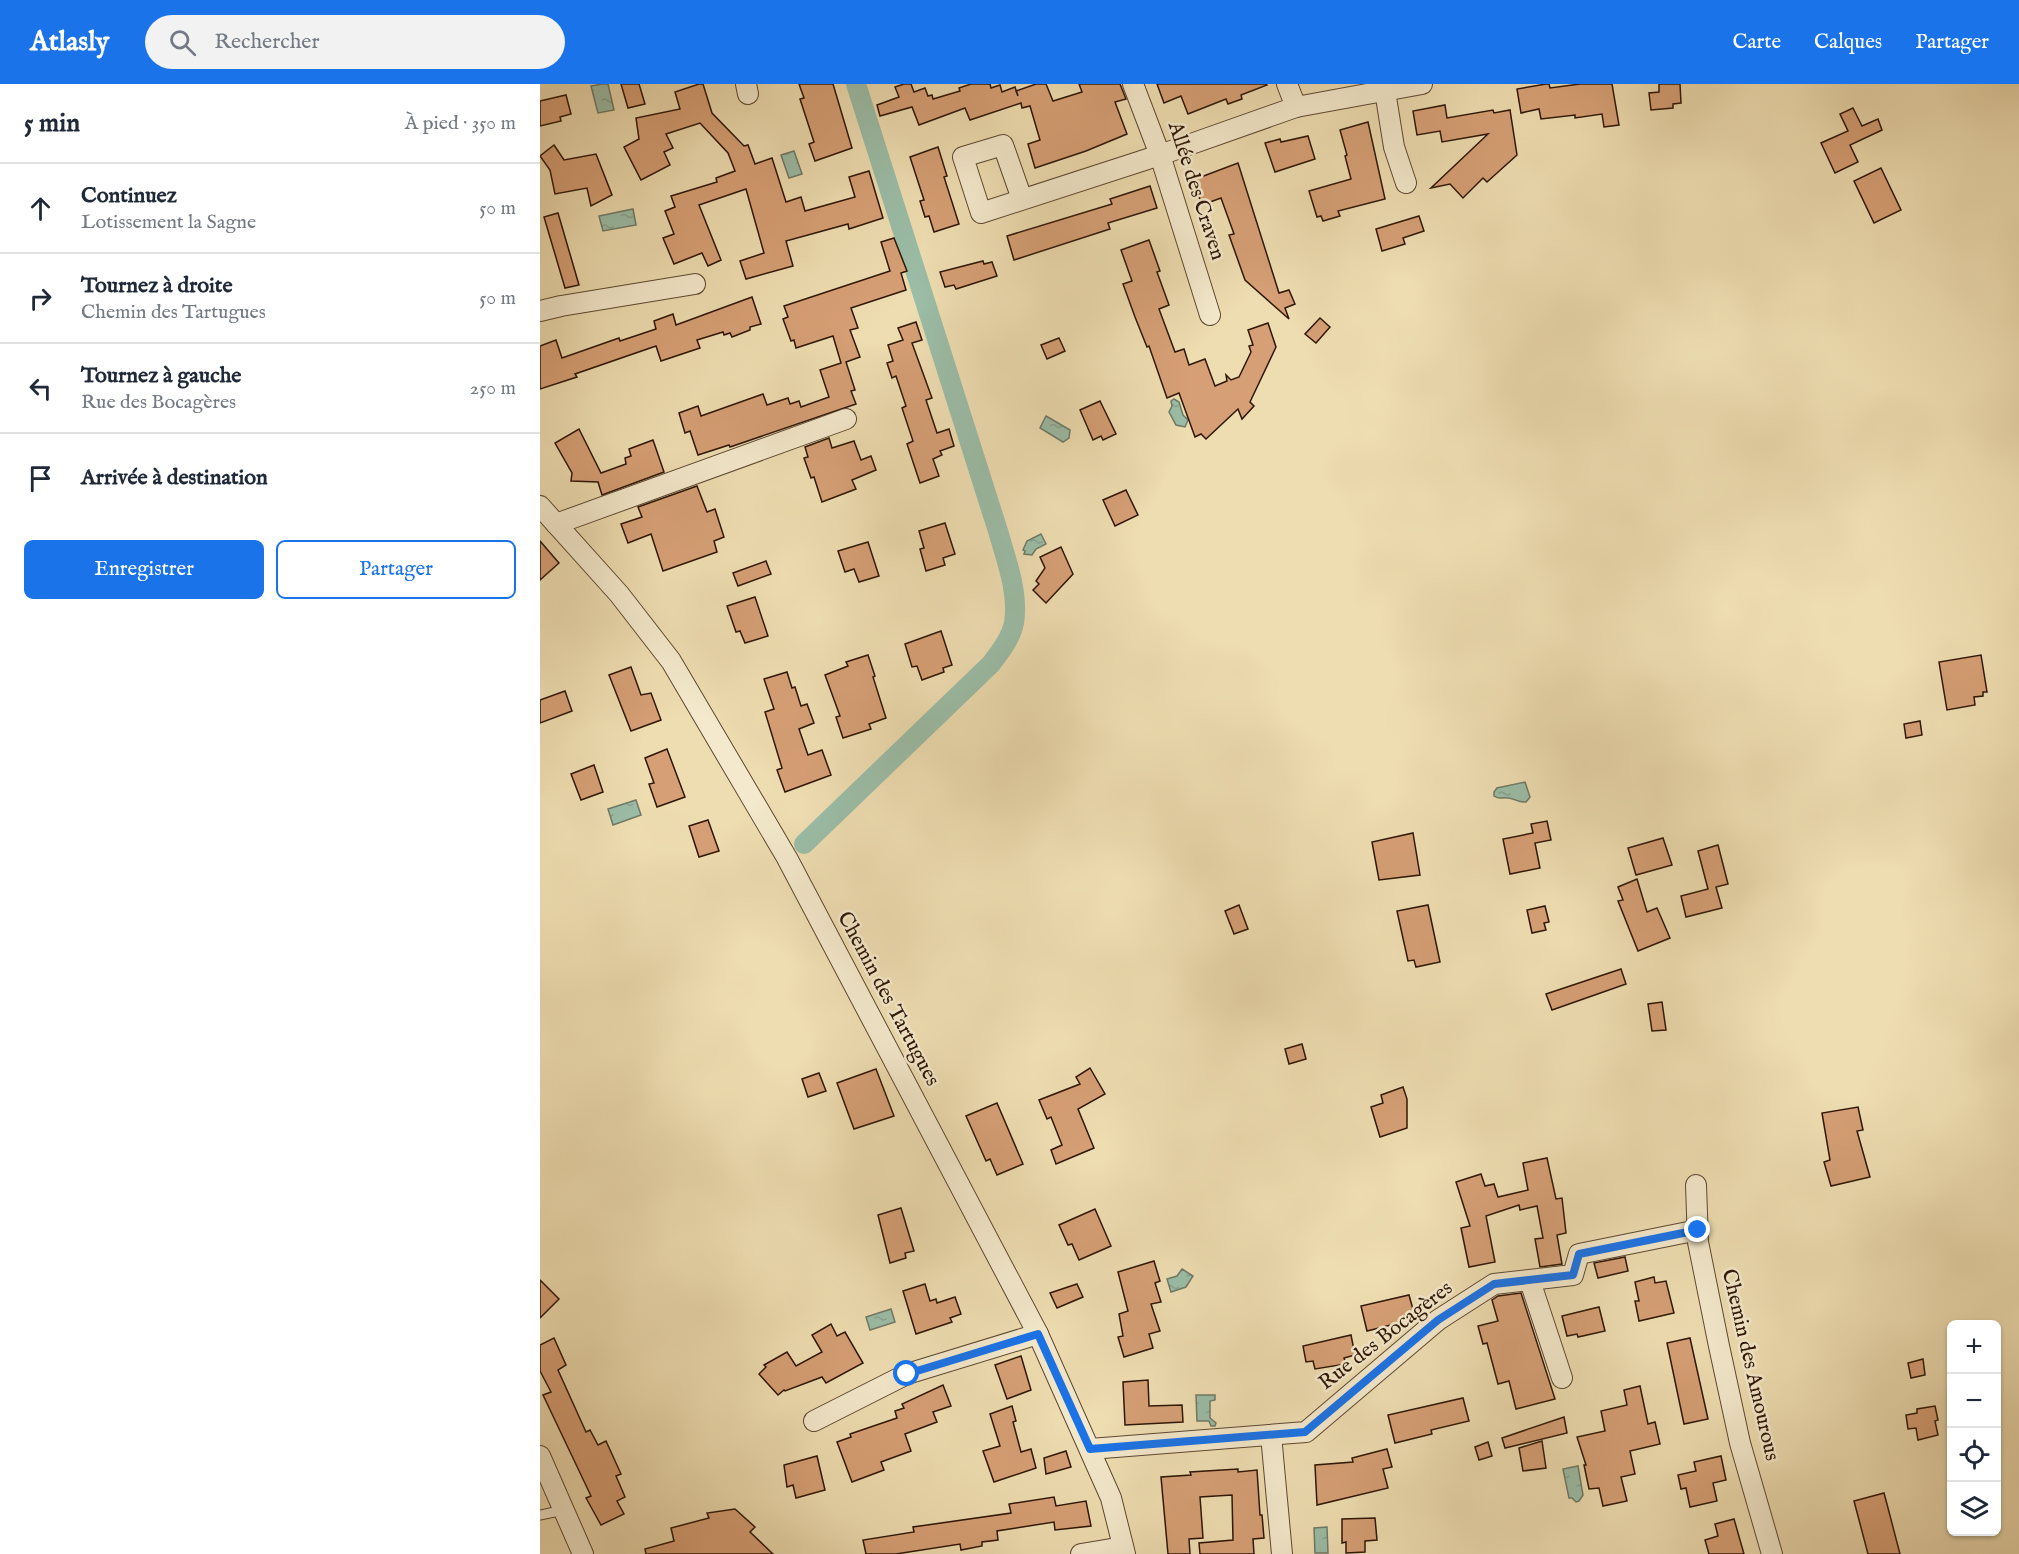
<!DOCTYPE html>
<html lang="fr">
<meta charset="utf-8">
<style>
body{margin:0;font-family:"IM FELL English",serif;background:#f2f2f3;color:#1f2937}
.controls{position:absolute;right:18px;bottom:18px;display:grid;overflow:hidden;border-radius:9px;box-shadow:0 2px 4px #0004}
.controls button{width:54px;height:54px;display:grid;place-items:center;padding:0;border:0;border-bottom:2px solid #e0e1e3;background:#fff;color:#1f2937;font:30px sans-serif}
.stop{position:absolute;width:18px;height:18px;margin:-14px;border:4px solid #1a73e8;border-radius:50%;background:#fff}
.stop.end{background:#1a73e8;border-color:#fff;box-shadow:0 2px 6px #0008}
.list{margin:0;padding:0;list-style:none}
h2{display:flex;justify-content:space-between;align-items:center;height:78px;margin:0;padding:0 24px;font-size:26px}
h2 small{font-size:20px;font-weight:400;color:#747a83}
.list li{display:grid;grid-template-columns:39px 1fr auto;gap:18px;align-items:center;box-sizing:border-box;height:90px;padding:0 24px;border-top:2px solid #e0e1e3}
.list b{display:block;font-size:22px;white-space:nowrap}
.list p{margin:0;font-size:20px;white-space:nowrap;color:#747a83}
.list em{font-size:20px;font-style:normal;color:#747a83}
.actions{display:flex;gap:12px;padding:18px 24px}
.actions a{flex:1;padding:14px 0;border:2px solid #1a73e8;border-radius:9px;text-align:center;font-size:21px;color:#1a73e8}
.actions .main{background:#1a73e8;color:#fff}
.icon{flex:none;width:33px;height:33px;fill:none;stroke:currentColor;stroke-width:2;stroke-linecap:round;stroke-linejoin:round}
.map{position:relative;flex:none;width:1479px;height:1470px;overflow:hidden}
header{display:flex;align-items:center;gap:36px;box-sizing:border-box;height:84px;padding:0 30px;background:#1a73e8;color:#fff}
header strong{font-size:28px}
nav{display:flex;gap:33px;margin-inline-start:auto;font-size:21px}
.search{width:420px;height:54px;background:#f2f2f3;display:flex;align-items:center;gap:15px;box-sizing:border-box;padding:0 21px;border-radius:33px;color:#747a83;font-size:22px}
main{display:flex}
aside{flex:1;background:#fff}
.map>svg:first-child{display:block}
.water{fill:url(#water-ripples);stroke:#6f7a67;stroke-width:1.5}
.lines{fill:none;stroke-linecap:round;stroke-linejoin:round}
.canal{stroke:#9bbda7;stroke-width:20}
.building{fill:#d69f75;stroke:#2e1606;stroke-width:1.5}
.service-casing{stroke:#5e4831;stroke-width:11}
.minor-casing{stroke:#5e4831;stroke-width:22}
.service{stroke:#f4e9cc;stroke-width:9}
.minor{stroke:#f4e9cc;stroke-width:20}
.route{stroke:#1a73e8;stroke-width:8}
.labels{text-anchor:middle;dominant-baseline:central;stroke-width:5;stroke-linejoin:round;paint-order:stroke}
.street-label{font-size:21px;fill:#2e1606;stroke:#f4e9cc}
</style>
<header>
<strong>Atlasly</strong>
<div class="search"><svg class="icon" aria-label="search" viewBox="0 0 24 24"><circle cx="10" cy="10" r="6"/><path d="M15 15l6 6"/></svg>Rechercher</div>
<nav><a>Carte</a><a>Calques</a><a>Partager</a></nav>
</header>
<main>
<aside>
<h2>5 min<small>À pied · 350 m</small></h2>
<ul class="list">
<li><svg class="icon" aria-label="ahead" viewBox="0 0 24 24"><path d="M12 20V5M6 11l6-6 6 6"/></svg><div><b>Continuez</b><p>Lotissement la Sagne</p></div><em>50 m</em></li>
<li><svg class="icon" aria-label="right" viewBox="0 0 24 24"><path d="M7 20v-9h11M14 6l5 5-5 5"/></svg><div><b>Tournez à droite</b><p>Chemin des Tartugues</p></div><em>50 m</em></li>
<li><svg class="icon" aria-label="left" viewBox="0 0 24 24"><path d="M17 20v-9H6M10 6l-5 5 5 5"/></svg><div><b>Tournez à gauche</b><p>Rue des Bocagères</p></div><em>250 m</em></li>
<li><svg class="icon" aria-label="arrive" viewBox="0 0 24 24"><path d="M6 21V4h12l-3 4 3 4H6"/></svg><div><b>Arrivée à destination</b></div></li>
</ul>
<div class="actions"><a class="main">Enregistrer</a><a>Partager</a></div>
</aside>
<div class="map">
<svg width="1479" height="1470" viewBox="0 0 1479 1470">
<defs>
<pattern id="water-ripples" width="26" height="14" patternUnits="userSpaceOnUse" patternTransform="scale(1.5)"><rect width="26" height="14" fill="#9bbda7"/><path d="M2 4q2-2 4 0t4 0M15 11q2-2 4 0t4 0" fill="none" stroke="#86a28e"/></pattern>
</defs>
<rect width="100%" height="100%" fill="#eeddb1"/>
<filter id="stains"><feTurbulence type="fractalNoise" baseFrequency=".00333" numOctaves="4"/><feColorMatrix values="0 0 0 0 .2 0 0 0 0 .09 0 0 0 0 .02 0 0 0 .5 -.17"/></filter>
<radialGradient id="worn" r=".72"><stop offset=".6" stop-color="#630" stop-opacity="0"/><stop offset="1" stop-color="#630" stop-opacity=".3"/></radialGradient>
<g class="water">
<polygon points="62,0 68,0 74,26 58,29 51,2"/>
<polygon points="254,67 262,90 249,94 241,71"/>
<polygon points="93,125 96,141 63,147 59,132"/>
<polygon points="634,315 639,318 643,331 648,336 645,343 636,341 629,328 632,322 631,317"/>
<polygon points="506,332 530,346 529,354 523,358 500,344"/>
<polygon points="501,450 506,460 496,465 492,471 484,470 485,467 483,466 487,457"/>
<path d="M985 698 990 713 986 718C978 719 974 714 968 714 961 713 960 716 954 712V708L957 704Z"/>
<polygon points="96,716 101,731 73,741 68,725"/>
<polygon points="642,1185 653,1192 646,1203 631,1208 627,1195 637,1192"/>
<polygon points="351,1225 355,1238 330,1246 326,1233"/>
<polygon points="656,1311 675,1311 675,1316 670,1317 670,1334 676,1339 675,1342 671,1342 669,1337 657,1337"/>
<polygon points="1038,1382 1043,1411 1039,1417 1036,1418 1032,1414 1029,1414 1023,1385"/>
<polygon points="787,1443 788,1469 775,1469 774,1444"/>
</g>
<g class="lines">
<path class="canal" d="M264 760 451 580C460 568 471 554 474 539 479 509 466 475 458 447L316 0"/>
</g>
<g class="building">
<polygon points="81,0 99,0 105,20 88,24"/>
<polygon points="159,0 163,0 172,29 204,62 208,61 215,80 232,74 246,118 261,113 265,127 315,113 309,93 329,87 343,134 309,145 308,140 246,157 253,182 206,195 200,177 224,169 206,105 159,121 181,176 168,182 162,169 134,180 123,154 134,150 125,127 135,123 131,112 177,98 176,94 195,87 188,69 160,39 126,50 133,64 124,68 130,81 101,96 84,63 99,55 96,34 140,25 135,8"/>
<polygon points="259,0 293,0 312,64 275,77 269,60 274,58 260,15 264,14"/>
<polygon points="364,0 371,0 374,8 385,4 388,12 392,11 393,15 420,7 419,4 431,0 450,0 451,4 460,1 462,8 475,3 478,12 476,7 496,0 506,0 513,17 542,8 539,0 580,0 586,15 575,18 587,50 546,67 495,84 488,60 500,56 490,22 482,24 481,19 430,36 425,24 379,41 372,23 340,32 337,21 359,13 355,3"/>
<polygon points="617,0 726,0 727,1 701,11 702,15 688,20 686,15 648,30 641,12 624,19"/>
<polygon points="1006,0 1009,0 1010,4 1040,0 1072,0 1079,41 1064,43 1062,30 1035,34 1035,31 1001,35 999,25 981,29 977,5"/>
<polygon points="1119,0 1140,0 1141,19 1133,20 1133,24 1111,26 1109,9 1119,8"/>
<polygon points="26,11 31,30 20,33 21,37 0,42 0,17"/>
<polygon points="905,21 907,34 953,26 954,29 970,26 977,71 947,98 943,94 923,114 910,100 891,104 948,50 902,58 900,47 877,51 873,27"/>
<polygon points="1313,24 1322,42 1338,35 1342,46 1310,61 1318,78 1295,89 1281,59 1308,47 1300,30"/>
<polygon points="828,38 845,115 798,127 800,132 783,137 781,132 777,133 769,107 811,95 805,72 807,71 800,46"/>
<polygon points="768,52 775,75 735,88 725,59 740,55 741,58"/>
<polygon points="14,61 24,76 56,70 72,111 51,122 47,104 15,110 10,86 0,72"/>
<polygon points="398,63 407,92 404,93 419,140 394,148 389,132 385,133 380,117 384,116 370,73"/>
<polygon points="698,79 739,209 749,206 755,220 745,224 749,235 705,196 689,151 694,150 681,114 662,121 653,96"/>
<polygon points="1341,84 1361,126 1334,139 1314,97"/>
<polygon points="610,102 617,124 568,139 570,145 474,176 467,152 572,120 570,115"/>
<polygon points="18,129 39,201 25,204 4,133"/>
<polygon points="879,132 884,147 863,154 865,160 842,167 836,145"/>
<polygon points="354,154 367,187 361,189 366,206 311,224 318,244 310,246 320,273 306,278 315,306 311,307 316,320 190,363 189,361 158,371 150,347 145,349 139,329 158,322 161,332 223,310 227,321 248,314 250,320 259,317 261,323 289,313 280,286 301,279 293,252 256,264 254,256 251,257 243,235 248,233 244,222 350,187 341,158"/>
<polygon points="609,156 620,187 617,188 629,221 619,225 635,268 644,265 649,281 665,275 675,302 687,297 686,291 691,296 699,293 711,268 709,262 713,261 708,246 728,239 736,263 710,318 714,322 702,335 698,325 666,355 661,350 655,353 639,309 627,314 609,262 607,263 595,233 583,200 592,197 581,166"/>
<polygon points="443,177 444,180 452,178 457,192 416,205 414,201 405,203 400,188"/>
<polygon points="212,213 221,240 210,243 210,246 192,253 190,249 184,251 183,248 157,256 160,264 121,277 116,262 35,290 37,293 0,305 0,262 16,256 22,274 79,254 80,257 116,245 114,237 133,230 136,241"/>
<polygon points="780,234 790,243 776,259 765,250"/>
<polygon points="376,238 382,256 372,259 392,314 386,316 397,349 409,345 414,362 400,367 402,371 393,375 399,392 380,399 367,360 373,357 362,324 366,322 356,292 352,294 347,279 353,277 348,261 363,256 358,244"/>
<polygon points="519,254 525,267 507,275 501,261"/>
<polygon points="560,317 576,350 563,356 561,352 553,356 540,326"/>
<polygon points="39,345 61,389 86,380 85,374 91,372 89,365 113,356 124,388 62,411 58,398 31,397 32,389 15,359"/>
<polygon points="289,354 292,364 314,357 321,376 331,372 336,386 312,396 316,405 282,418 274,393 271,394 264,374 268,373 265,363"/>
<polygon points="157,402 167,428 175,425 184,453 174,457 177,468 123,487 111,450 88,459 81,440 102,433 98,423"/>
<polygon points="586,406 598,431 575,442 563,416"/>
<polygon points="405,439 415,470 403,474 405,481 386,487 380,465 384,464 379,447"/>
<polygon points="0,457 19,479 0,496"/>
<polygon points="328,458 339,492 319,498 314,485 305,488 298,467"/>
<polygon points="521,463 533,490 506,519 493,506 499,500 496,497 505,484 500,473"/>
<polygon points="226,477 231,490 198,502 193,489"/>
<polygon points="215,513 228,552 205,559 200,547 196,548 187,522"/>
<polygon points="401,547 412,581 403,584 404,588 382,596 377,582 372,583 365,560"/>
<polygon points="328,571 335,592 333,593 346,634 329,640 331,645 303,654 296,633 300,632 285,591 308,582 306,578"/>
<polygon points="1441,571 1447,608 1443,608 1443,612 1434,613 1435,621 1407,626 1399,578"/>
<polygon points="91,583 101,611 111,609 121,636 91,647 69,591"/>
<polygon points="247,588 252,604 255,603 261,622 267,620 274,639 259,645 268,671 282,666 291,691 245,708 237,686 242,684 225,628 234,625 224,595"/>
<polygon points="25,607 32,627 0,639 0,616"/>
<polygon points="1380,637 1382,651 1366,654 1364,640"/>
<polygon points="127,665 145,713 117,723 109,700 114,699 105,674"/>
<polygon points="54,681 63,708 41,716 31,690"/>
<polygon points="168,736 179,767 159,773 149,742"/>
<polygon points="1007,737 1011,756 995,759 1000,784 970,790 963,755 993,749 991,740"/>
<polygon points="873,749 880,791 839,796 832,758"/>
<polygon points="1123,754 1132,781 1096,791 1088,764"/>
<polygon points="1178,761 1188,800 1176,803 1182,824 1146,833 1141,812 1168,805 1158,767"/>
<polygon points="1097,795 1107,828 1117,824 1130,854 1098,867 1078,817 1083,816 1078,803"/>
<polygon points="699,821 708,845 694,850 685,827"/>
<polygon points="888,821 900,878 876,883 874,876 868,877 857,827"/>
<polygon points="1005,822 1009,838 1004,839 1006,846 992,849 987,826"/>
<polygon points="1081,885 1086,900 1012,926 1006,910"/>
<polygon points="1122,918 1126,946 1112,947 1108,920"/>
<polygon points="762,960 766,975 749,980 745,965"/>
<polygon points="550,984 565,1010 538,1025 554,1064 516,1080 511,1066 522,1061 511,1033 507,1035 499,1016 540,1000 536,993"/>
<polygon points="336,985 354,1032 314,1045 297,999"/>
<polygon points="279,989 286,1007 268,1013 262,995"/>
<polygon points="863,1003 867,1015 867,1044 840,1053 831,1023 843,1019 841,1011"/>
<polygon points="457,1019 483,1080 457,1091 450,1075 446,1077 426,1032"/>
<polygon points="1318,1023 1323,1046 1317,1047 1330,1093 1291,1102 1284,1078 1290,1076 1282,1029"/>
<polygon points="1007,1074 1016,1115 1022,1114 1026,1149 1017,1151 1022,1180 1000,1183 995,1155 1003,1154 997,1122 980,1126 979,1121 946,1132 955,1178 929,1183 921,1144 930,1142 916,1098 941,1090 945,1102 954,1100 958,1113 988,1106 983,1079"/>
<polygon points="361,1124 374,1167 365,1169 366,1174 350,1179 338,1131"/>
<polygon points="555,1125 571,1162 539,1176 532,1160 528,1161 519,1141"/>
<polygon points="1085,1173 1088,1187 1058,1194 1054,1179"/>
<polygon points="614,1177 620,1197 615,1199 621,1218 611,1220 620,1247 609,1250 613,1264 584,1273 578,1253 583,1252 579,1230 588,1227 578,1188"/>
<polygon points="1114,1193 1115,1199 1126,1197 1134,1229 1099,1237 1095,1217 1099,1217 1095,1198"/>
<polygon points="0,1196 19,1215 0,1234"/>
<polygon points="385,1200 390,1217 396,1215 397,1219 415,1213 421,1230 410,1234 412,1238 376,1250 363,1207"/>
<polygon points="537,1200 543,1213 517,1224 510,1209"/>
<polygon points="981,1209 1015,1315 976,1325 969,1297 958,1300 947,1259 943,1260 938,1242 958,1237 952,1216 958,1212"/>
<polygon points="869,1211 874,1229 862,1232 863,1238 827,1247 821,1222"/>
<polygon points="1059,1223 1065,1247 1038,1253 1037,1250 1027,1252 1022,1232"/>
<polygon points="291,1240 297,1252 305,1248 323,1279 286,1299 282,1293 245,1307 244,1306 238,1311 219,1290 226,1283 224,1281 247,1268 256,1282 282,1268 272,1251"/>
<polygon points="811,1251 815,1271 804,1274 806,1280 775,1285 773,1277 766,1278 763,1262"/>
<polygon points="14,1254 26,1281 18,1286 46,1348 50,1346 58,1361 66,1357 81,1390 76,1392 85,1413 77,1417 84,1430 61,1441 46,1414 51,1412 3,1311 11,1308 0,1287 0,1261"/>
<polygon points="1150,1254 1168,1335 1144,1340 1127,1259"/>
<polygon points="481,1272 491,1306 467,1315 455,1281"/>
<polygon points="1383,1275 1385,1291 1371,1294 1368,1279"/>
<polygon points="608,1296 609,1322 642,1321 643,1338 585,1341 583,1298"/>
<polygon points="403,1301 411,1322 393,1328 397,1338 365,1350 371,1367 341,1378 344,1386 312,1398 297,1358 311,1353 310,1350 357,1334 355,1327 364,1324 362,1320"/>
<polygon points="1100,1302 1108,1340 1115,1338 1120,1360 1090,1367 1095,1390 1081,1393 1087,1417 1063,1422 1059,1404 1049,1405 1044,1381 1046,1381 1037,1353 1065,1347 1061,1327 1087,1321 1084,1306"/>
<polygon points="923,1314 929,1337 891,1346 892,1350 855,1359 848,1331"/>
<polygon points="472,1322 476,1337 473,1338 481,1368 491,1365 496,1384 454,1398 443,1367 460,1362 450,1330"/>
<polygon points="1395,1322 1398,1336 1395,1337 1398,1351 1378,1356 1376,1344 1368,1345 1366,1331 1377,1329 1377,1325"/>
<polygon points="1024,1333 1027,1349 965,1364 962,1354"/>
<polygon points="1002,1357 1006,1384 983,1387 979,1364"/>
<polygon points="948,1358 952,1372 939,1376 935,1363"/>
<polygon points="847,1365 852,1383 843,1385 848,1404 777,1421 775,1381 813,1378 812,1374"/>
<polygon points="526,1367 531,1383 506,1390 504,1374"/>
<polygon points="277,1372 285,1406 256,1414 253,1401 247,1403 244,1381"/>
<polygon points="1181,1372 1186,1396 1173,1399 1177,1417 1150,1423 1146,1404 1141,1405 1138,1391 1156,1387 1154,1378"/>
<polygon points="698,1385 698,1388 717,1386 720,1431 722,1431 724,1454 713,1455 714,1470 660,1470 659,1459 693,1456 692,1411 660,1413 663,1454 649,1455 650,1470 628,1470 621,1393 651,1391 650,1388"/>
<polygon points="1344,1409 1348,1424 1360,1470 1328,1470 1314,1417"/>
<polygon points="514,1413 516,1422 546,1417 551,1442 515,1446 514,1438 457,1447 458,1456 442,1458 442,1462 421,1466 420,1460 356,1470 326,1470 323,1456 374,1448 373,1443 471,1429 469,1420"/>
<polygon points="195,1425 215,1443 210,1448 233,1470 106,1470 105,1465 134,1457 131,1444 169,1434 167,1429"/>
<polygon points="835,1434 837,1456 825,1457 825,1468 806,1469 806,1458 802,1459 802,1435"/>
<polygon points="1194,1435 1204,1470 1169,1470 1165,1456 1178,1452 1175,1440"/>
</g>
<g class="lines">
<g class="service-casing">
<polyline id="service" points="0,1431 24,1426"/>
</g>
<g class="minor-casing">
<g id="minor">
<polyline points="206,0 208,10"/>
<polyline points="593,0 620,71 670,231"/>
<polyline points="747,0 756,23"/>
<polyline points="845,7 854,63 866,99"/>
<polyline points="482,115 463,61 423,73 441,129 620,71 756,23 882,0"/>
<polyline points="0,227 21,222 155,200"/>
<polyline points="0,422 79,510 131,577 247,774 498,1250 571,1414 585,1470"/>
<polyline points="16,440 306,335"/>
<polyline points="1156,1101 1158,1158 1179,1262 1200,1359 1232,1470"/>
<polyline points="990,1197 1022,1294"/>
<polyline points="274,1337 367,1290 498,1250"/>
<polyline points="731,1351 742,1470"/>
<polyline points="550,1365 766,1348 898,1236 954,1200 1033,1191 1039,1170 1158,1146"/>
<polyline points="0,1372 43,1470"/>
<polyline points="541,1470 583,1463"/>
</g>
</g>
<use href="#service" class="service"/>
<use href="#minor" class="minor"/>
</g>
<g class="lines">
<polyline class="route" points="367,1290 498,1250 550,1365 765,1348 898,1236 954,1200 1033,1191 1039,1170 1158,1146"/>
</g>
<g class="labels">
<g class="street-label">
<text transform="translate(656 107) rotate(72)">Allée des Craven</text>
<text transform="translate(348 915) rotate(62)">Chemin des Tartugues</text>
<text transform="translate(846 1252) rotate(-38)">Rue des Bocagères</text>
<text transform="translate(1210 1281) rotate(77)">Chemin des Amourous</text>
</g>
</g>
<rect width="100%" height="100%" filter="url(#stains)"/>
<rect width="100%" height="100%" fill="url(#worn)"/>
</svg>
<div class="controls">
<button>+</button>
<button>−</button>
<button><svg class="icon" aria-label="locate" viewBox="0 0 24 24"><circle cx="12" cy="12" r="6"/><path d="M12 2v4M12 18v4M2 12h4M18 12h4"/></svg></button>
<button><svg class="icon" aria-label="layers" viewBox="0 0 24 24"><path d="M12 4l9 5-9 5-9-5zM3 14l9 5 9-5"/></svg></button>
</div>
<div class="stop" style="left:367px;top:1290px"></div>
<div class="stop end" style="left:1158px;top:1146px"></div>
</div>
</main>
